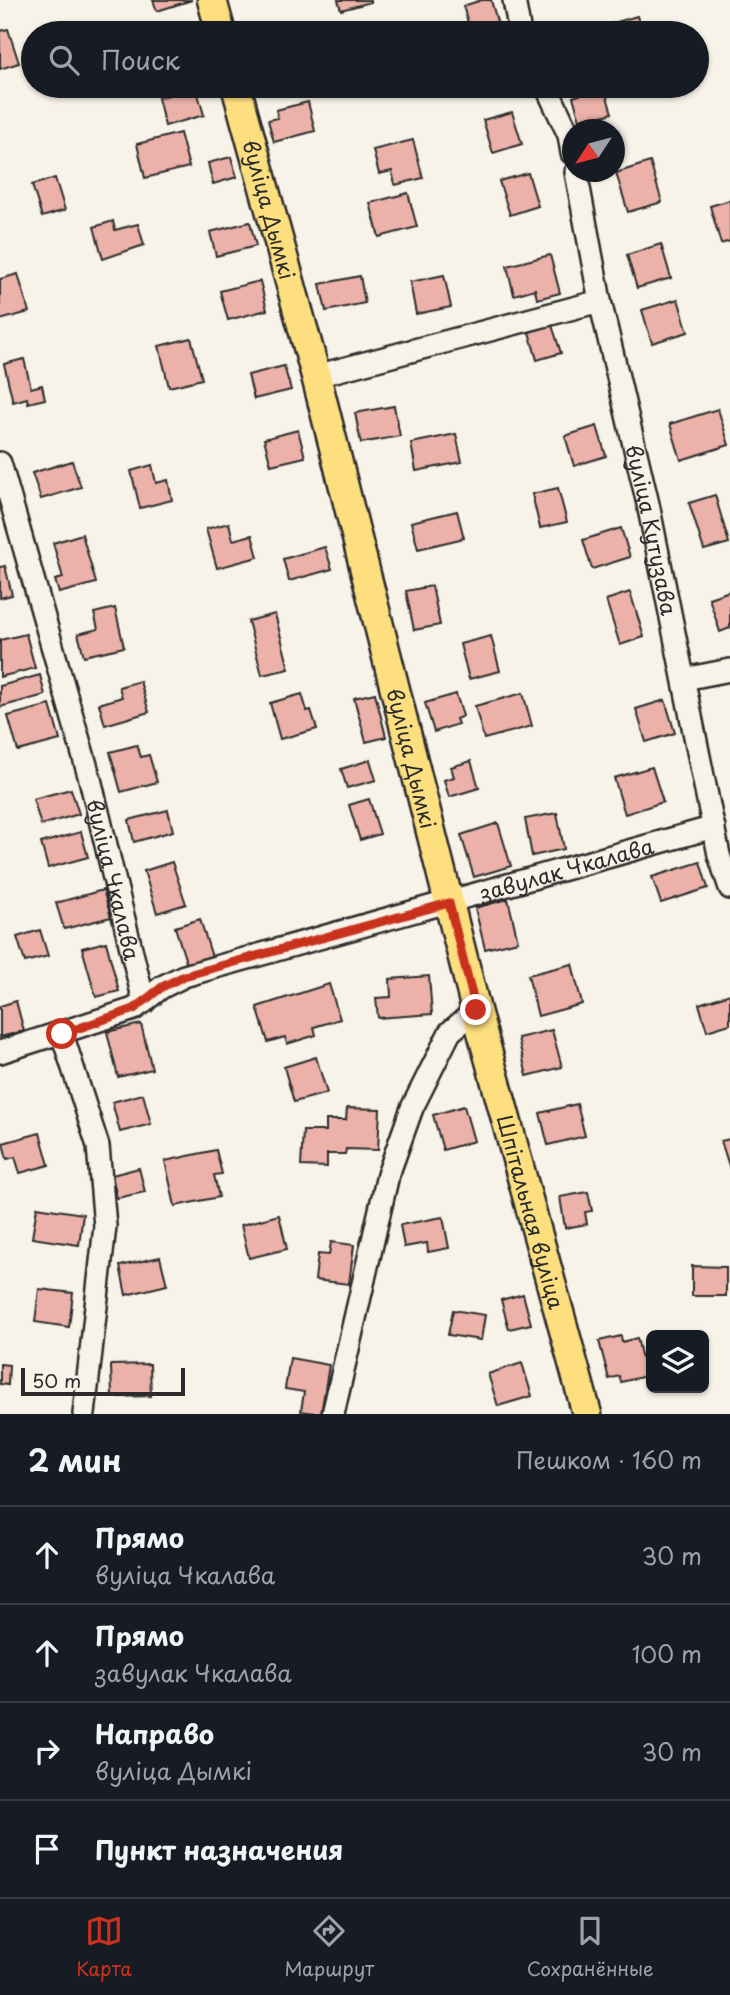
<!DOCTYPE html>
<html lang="ru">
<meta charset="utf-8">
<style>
body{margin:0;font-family:"Playpen Sans",sans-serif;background:#20242c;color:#f1f3f6}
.controls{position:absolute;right:21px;bottom:21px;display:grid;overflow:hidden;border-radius:10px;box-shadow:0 2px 5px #0004}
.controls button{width:63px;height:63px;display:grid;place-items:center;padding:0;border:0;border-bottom:2px solid #363941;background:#171b24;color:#f1f3f6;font:35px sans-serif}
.compass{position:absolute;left:562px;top:119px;width:63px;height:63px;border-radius:50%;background:#171b24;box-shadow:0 2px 5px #0004;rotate:234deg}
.scale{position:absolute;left:21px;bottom:18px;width:164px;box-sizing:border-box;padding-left:7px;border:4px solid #2b2b2b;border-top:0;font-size:19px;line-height:24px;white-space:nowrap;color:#2b2b2b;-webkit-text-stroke:5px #f7f3e8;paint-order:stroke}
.stop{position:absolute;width:21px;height:21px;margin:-16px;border:5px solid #c8321e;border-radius:50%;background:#fff}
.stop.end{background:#c8321e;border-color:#fff;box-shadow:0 2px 7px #0008}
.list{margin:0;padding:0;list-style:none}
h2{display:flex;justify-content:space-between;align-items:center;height:91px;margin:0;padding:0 28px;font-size:30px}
h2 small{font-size:23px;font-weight:400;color:#9ea1a6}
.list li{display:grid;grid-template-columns:46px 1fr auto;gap:21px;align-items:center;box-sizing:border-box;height:98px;padding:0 28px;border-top:2px solid #363941}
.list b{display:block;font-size:26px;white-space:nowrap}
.list p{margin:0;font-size:23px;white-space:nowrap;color:#9ea1a6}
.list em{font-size:23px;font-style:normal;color:#9ea1a6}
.icon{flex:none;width:38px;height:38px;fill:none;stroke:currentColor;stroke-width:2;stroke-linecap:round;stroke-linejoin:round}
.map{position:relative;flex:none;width:730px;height:1414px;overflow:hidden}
.search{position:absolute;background:#171b24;box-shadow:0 2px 5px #0004;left:21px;right:21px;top:21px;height:77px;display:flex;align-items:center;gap:18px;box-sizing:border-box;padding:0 24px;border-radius:38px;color:#9ea1a6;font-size:26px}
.sheet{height:483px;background:#171b24}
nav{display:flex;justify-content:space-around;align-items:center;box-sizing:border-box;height:98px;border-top:2px solid #363941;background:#171b24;font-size:19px;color:#9ea1a6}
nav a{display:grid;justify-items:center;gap:4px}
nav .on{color:#c8321e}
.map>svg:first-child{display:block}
.building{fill:#ecb2a9;stroke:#2b2b2b;stroke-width:2}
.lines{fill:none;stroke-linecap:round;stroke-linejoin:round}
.minor-casing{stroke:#2b2b2b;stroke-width:26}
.major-casing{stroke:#2b2b2b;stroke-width:33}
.minor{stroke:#f7f3e8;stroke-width:21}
.major{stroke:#fedf80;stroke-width:28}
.route{stroke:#c8321e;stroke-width:9}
.labels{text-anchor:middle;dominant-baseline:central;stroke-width:5;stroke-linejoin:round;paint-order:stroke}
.street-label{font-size:21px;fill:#2b2b2b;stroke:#f7f3e8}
</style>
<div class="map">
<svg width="730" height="1414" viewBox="0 0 730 1414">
<rect width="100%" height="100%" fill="#f7f3e8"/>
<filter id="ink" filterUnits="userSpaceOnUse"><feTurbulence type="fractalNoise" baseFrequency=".0143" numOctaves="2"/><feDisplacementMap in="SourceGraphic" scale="14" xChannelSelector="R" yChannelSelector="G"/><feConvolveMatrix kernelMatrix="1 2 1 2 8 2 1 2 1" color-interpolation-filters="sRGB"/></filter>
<g filter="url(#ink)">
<g class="building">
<polygon points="153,0 192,0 157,11"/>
<polygon points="338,0 371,0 371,2 341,10"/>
<polygon points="482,0 491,0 498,25 471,33 463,6"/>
<polygon points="637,16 642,33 602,33 600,27"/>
<polygon points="8,29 19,63 0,69 0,31"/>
<polygon points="196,87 204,115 165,126 158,98"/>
<polygon points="604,87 612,113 581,123 573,97"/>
<polygon points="308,102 315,131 274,142 268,120 278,118 276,110"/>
<polygon points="512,112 522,144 493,153 483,120"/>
<polygon points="180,133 189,167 145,178 137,144"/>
<polygon points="413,140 423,178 395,185 392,171 379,174 373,150"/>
<polygon points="231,157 237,177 213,184 208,163"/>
<polygon points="650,162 662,202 628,212 616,173"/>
<polygon points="528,173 538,206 510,215 499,181"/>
<polygon points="55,178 65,210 42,217 32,185"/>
<polygon points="408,193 417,227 379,237 370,203"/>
<polygon points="730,200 730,241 721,244 710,206"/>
<polygon points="113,221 115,230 138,224 144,245 103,259 94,227"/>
<polygon points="250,222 256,246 216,256 210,232"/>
<polygon points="661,244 671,278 637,288 627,255"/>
<polygon points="550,255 560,293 537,299 535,289 514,295 507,266"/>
<polygon points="18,274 29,312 0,320 0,279"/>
<polygon points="444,275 451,307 416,314 410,282"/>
<polygon points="360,276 365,303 326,311 320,284"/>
<polygon points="260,281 267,310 228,320 220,291"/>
<polygon points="678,299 688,332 652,343 642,310"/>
<polygon points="552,325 561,353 537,360 529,332"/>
<polygon points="191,338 202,379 169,387 159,346"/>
<polygon points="24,359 31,388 42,385 45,399 28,403 27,398 13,402 4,364"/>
<polygon points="284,366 291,390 254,399 248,375"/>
<polygon points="394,406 400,436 361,443 355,413"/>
<polygon points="718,409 729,445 681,460 670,424"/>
<polygon points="597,426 606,456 574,466 565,436"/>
<polygon points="298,430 305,457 271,465 264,439"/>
<polygon points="456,434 462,462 416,471 411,443"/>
<polygon points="72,461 81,487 41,499 32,473"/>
<polygon points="152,465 156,483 168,480 172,500 140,508 131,471"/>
<polygon points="558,488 567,522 540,528 532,494"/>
<polygon points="715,495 729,543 704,550 689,503"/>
<polygon points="457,511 464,538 418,549 411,522"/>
<polygon points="229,523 233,540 252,535 258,557 217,568 206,529"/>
<polygon points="621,528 630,557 592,569 583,540"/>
<polygon points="82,534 96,583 59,593 55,580 63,578 53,543"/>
<polygon points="325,547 332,569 289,581 283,559"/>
<polygon points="5,566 12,595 0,598 0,567"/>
<polygon points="432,586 440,625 414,630 406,591"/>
<polygon points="730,591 730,628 720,632 709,598"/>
<polygon points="630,592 644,637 620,645 606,600"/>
<polygon points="115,608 124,647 84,656 78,634 98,629 94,613"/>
<polygon points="275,614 289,669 262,675 248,621"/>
<polygon points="26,634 35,668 0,677 0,640"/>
<polygon points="491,636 500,671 469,679 460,644"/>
<polygon points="40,675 45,695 0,707 0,686"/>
<polygon points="140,681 149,712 105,725 99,704 122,697 119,687"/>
<polygon points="375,693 386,737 366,742 354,698"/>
<polygon points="523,693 532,726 484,739 475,706"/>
<polygon points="302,694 307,711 311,710 317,729 280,739 270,703"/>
<polygon points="456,694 463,716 456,719 458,724 434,732 425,703"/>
<polygon points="665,700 675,733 646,742 636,709"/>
<polygon points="50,705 60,740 18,751 8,716"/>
<polygon points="137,745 141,757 149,755 157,782 121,792 110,752"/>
<polygon points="370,760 376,780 347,788 341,769"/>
<polygon points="471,761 479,788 449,797 444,780 454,777 451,767"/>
<polygon points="652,767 663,802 625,814 614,778"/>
<polygon points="71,789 79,814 41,825 33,799"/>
<polygon points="369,799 380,834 360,840 349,805"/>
<polygon points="168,810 173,831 134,842 129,820"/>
<polygon points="557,813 564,849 532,856 525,819"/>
<polygon points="498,823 511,866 474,877 461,835"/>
<polygon points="81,832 88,857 48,868 41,843"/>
<polygon points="172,862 186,904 157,913 144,871"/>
<polygon points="700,862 708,888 661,903 652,877"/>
<polygon points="103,890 111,917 64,929 56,903"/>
<polygon points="508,899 518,941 485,949 475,908"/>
<polygon points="200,919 212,957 187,965 175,927"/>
<polygon points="40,930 48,956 25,962 17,937"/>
<polygon points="106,942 119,991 96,997 82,948"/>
<polygon points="572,964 582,1004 538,1016 528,975"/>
<polygon points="429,976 432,1014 378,1018 376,998 391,997 390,979"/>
<polygon points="329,984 340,1019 314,1027 316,1035 287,1044 285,1037 268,1042 257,1007"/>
<polygon points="730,994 730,1024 707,1031 699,1004"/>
<polygon points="16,1001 24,1031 0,1037 0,1006"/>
<polygon points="141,1024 152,1069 118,1077 107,1032"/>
<polygon points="552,1030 562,1067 527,1076 518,1038"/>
<polygon points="316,1057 327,1093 294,1102 284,1067"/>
<polygon points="143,1094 151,1124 120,1132 112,1102"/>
<polygon points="577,1104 585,1136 548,1145 540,1113"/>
<polygon points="464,1106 474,1141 443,1150 433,1115"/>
<polygon points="347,1108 380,1109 378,1150 346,1149 345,1154 327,1154 327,1167 301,1166 303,1131 326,1131 326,1120 346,1120"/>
<polygon points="40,1133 49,1165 20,1173 15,1157 7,1159 3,1143"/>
<polygon points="730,1139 730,1169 721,1141"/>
<polygon points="216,1150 222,1174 214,1175 219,1197 175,1206 165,1161"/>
<polygon points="139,1168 145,1192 117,1198 112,1175"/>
<polygon points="588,1192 592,1211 585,1212 587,1224 565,1228 560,1197"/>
<polygon points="37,1207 83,1214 79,1245 32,1238"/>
<polygon points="279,1215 287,1249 249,1258 241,1225"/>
<polygon points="443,1217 449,1248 428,1252 427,1243 404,1247 400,1225"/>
<polygon points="331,1242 354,1245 349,1284 315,1280 318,1254 329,1255"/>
<polygon points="160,1257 167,1285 126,1295 120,1266"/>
<polygon points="692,1266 726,1267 726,1296 692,1296"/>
<polygon points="39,1289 73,1293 69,1327 35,1322"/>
<polygon points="523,1294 531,1324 509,1329 501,1300"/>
<polygon points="453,1310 485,1315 481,1340 448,1335"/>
<polygon points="621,1336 622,1342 637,1338 646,1376 621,1382 619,1376 609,1379 599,1341"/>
<polygon points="290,1358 329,1365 321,1414 301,1411 304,1392 285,1389"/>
<polygon points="522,1363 532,1396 498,1406 488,1374"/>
<polygon points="0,1364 9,1365 8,1385 0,1384"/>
<polygon points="150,1364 151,1396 112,1397 111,1365"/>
</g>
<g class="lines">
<g class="minor-casing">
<g id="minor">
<polyline points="514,0 520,33"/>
<polyline points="546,86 569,135 572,153"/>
<path id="s1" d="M576 172 600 301 648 504 719 855 730 888"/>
<polyline points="316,376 600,301"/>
<path id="s2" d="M0 463 90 779 144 1002"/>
<polyline points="684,679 730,670"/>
<polyline points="62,1034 98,1146 105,1226 84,1414"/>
<path id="s3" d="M0 1052 134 1009 162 987 184 976 714 827"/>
<polyline points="333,1414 388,1175 412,1108 450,1032 476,1010"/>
</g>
</g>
<g class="major-casing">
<g id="major">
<polyline points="212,0 221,33"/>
<path id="s4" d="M236 86 316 376 476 1010 587 1414"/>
</g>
</g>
<use href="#minor" class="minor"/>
<use href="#major" class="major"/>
</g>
</g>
<g class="lines" filter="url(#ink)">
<polyline class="route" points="62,1034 134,1009 162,987 184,976 449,903 476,1010"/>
</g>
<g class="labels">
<g class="street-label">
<text stroke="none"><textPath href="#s4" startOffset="128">вуліца Дымкі</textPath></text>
<text stroke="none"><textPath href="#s1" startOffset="366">вуліца Кутузава</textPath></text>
<text stroke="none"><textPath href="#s4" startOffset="695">вуліца Дымкі</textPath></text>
<text stroke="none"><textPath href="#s3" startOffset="598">завулак Чкалава</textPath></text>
<text stroke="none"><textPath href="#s2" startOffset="432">вуліца Чкалава</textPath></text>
<text stroke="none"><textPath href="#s4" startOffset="1164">Шпітальная вуліца</textPath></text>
</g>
</g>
</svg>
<div class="controls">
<button><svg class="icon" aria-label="layers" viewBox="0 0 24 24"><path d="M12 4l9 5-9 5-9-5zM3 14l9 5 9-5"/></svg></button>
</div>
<svg class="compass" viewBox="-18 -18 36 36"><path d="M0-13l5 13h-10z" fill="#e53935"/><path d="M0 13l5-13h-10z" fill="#9ea1a6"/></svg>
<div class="scale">50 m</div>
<div class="stop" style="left:62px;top:1034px"></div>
<div class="stop end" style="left:476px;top:1010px"></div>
<div class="search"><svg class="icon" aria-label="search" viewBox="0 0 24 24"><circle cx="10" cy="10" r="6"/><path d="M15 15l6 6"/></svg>Поиск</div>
</div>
<section class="sheet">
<h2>2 мин<small>Пешком · 160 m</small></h2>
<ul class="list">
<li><svg class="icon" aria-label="ahead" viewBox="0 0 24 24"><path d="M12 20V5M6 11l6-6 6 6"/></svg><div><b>Прямо</b><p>вуліца Чкалава</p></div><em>30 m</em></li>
<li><svg class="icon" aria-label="ahead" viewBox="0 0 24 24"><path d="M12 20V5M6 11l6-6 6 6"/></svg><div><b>Прямо</b><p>завулак Чкалава</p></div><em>100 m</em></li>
<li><svg class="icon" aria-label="right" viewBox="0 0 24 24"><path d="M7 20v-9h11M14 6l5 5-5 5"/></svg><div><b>Направо</b><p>вуліца Дымкі</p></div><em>30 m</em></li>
<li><svg class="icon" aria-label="arrive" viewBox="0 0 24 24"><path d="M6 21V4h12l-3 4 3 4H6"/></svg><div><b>Пункт назначения</b></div></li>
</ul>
</section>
<nav>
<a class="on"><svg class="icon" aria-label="map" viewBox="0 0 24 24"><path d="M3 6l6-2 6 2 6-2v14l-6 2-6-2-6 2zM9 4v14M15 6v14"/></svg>Карта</a>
<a><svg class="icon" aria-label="directions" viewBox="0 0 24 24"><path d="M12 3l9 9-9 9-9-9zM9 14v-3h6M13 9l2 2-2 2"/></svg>Маршрут</a>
<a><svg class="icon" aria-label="saved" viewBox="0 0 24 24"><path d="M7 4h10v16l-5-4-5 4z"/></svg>Сохранённые</a>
</nav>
